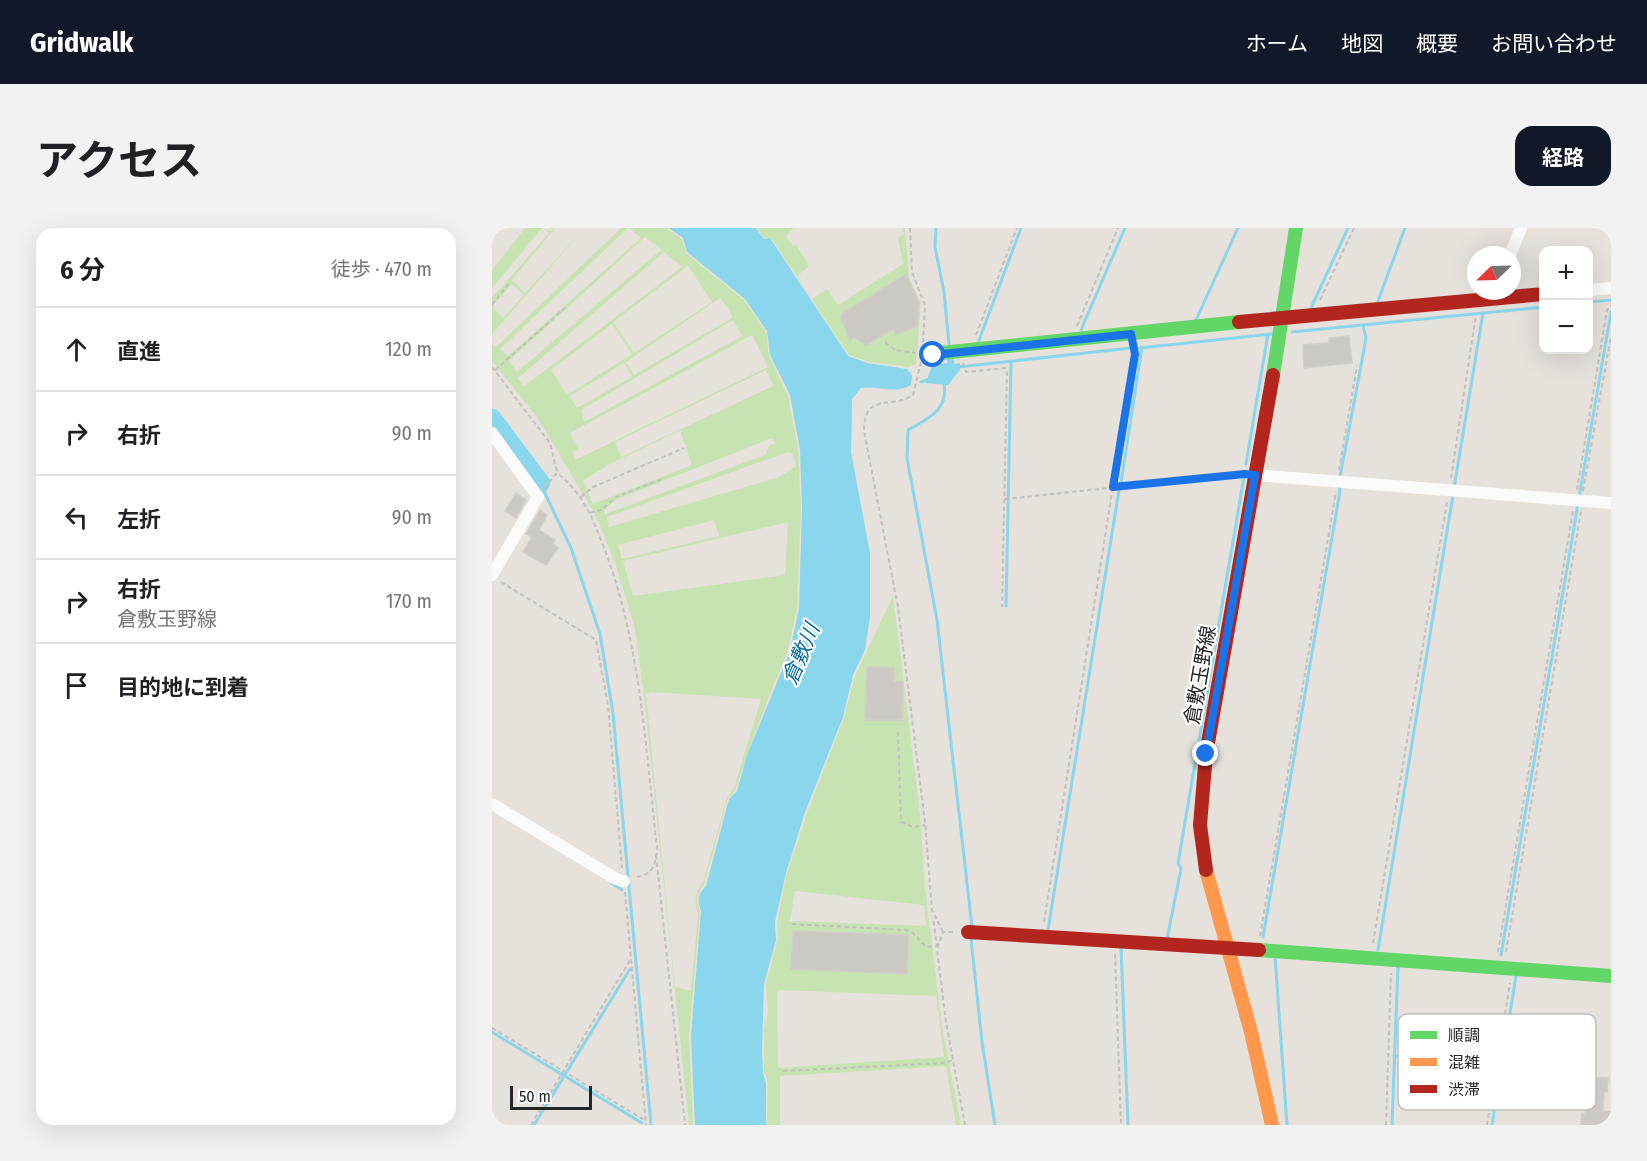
<!DOCTYPE html>
<html lang="ja">
<meta charset="utf-8">
<style>
body{margin:0;font-family:"Fira Sans Condensed","Noto Sans JP",sans-serif;background:#f2f2f2;color:#202124}
.controls{position:absolute;right:18px;top:18px;display:grid;overflow:hidden;border-radius:12px;box-shadow:0 6px 24px #0002}
.controls button{width:54px;height:54px;display:grid;place-items:center;padding:0;border:0;border-bottom:2px solid #e0e0e0;background:#fff;color:#202124;font:30px sans-serif}
.compass{position:absolute;left:975px;top:18px;width:54px;height:54px;border-radius:50%;background:#fff;box-shadow:0 6px 24px #0002;rotate:247deg}
.scale{position:absolute;left:18px;bottom:15px;width:82px;box-sizing:border-box;padding-left:6px;border:3px solid #262626;border-top:0;font-size:16px;line-height:21px;white-space:nowrap;color:#262626;-webkit-text-stroke:4px #fff;paint-order:stroke}
.stop{position:absolute;width:18px;height:18px;margin:-14px;border:4px solid #1a73e8;border-radius:50%;background:#fff}
.stop.end{background:#1a73e8;border-color:#fff;box-shadow:0 2px 6px #0008}
.list{margin:0;padding:0;list-style:none}
h2{display:flex;justify-content:space-between;align-items:center;height:78px;margin:0;padding:0 24px;font-size:26px}
h2 small{font-size:20px;font-weight:400;color:#757577}
.list li{display:grid;grid-template-columns:39px 1fr auto;gap:18px;align-items:center;box-sizing:border-box;height:84px;padding:0 24px;border-top:2px solid #e0e0e0}
.list b{display:block;font-size:22px;white-space:nowrap}
.list p{margin:0;font-size:20px;white-space:nowrap;color:#757577}
.list em{font-size:20px;font-style:normal;color:#757577}
.icon{flex:none;width:33px;height:33px;fill:none;stroke:currentColor;stroke-width:2;stroke-linecap:round;stroke-linejoin:round}
.map{position:relative;flex:none;width:1119px;height:897px;overflow:hidden;border-radius:18px}
header{display:flex;align-items:center;gap:36px;box-sizing:border-box;height:84px;padding:0 30px;background:#111827;color:#fff}
header strong{font-size:28px}
nav{display:flex;gap:33px;margin-inline-start:auto;font-size:21px}
.intro{display:flex;align-items:center;justify-content:space-between;box-sizing:border-box;height:144px;padding:0 36px}
h1{margin:0;font-size:42px}
.button{padding:15px 27px;border-radius:18px;background:#111827;color:#fff;font-size:21px;font-weight:700}
main{display:flex;gap:36px;padding:0 36px}
aside{flex:1;background:#fff;border-radius:18px;box-shadow:0 6px 24px #0002}
.map>svg:first-child{display:block}
.green{fill:#c8e3b2;fill-rule:evenodd}
.water{fill:#8ad6ec}
.lines{fill:none;stroke-linecap:round;stroke-linejoin:round}
.stream{stroke:#8ad6ec;stroke-width:3}
.river{stroke:#8ad6ec;stroke-width:20}
.building{fill:#ccc9c5;stroke:#d1cdc8;stroke-width:1.5}
.path{stroke:#c2c1c1;stroke-width:2;stroke-dasharray:4.5 3;stroke-linecap:butt}
.street{stroke:#fbfafa;stroke-width:12}
.fast{stroke:#63d668;stroke-width:14}
.slow{stroke:#ff974d;stroke-width:14}
.jam{stroke:#b3261e;stroke-width:14}
.route{stroke:#1a73e8;stroke-width:8}
.labels{text-anchor:middle;dominant-baseline:central;stroke-width:4.5;stroke-linejoin:round;paint-order:stroke}
.street-label{font-size:20px;fill:#262626;stroke:#fff}
.water-label{font-size:21px;font-style:italic;fill:#086d99;stroke:#fff}
.key{fill:#fff;stroke:#bebebe;stroke-width:1.5}
.key-label{font-size:16px;fill:#262626}
</style>
<header>
<strong>Gridwalk</strong>
<nav><a>ホーム</a><a>地図</a><a>概要</a><a>お問い合わせ</a></nav>
</header>
<div class="intro"><h1>アクセス</h1><a class="button">経路</a></div>
<main>
<aside>
<h2>6 分<small>徒歩 · 470 m</small></h2>
<ul class="list">
<li><svg class="icon" aria-label="ahead" viewBox="0 0 24 24"><path d="M12 20V5M6 11l6-6 6 6"/></svg><div><b>直進</b></div><em>120 m</em></li>
<li><svg class="icon" aria-label="right" viewBox="0 0 24 24"><path d="M7 20v-9h11M14 6l5 5-5 5"/></svg><div><b>右折</b></div><em>90 m</em></li>
<li><svg class="icon" aria-label="left" viewBox="0 0 24 24"><path d="M17 20v-9H6M10 6l-5 5 5 5"/></svg><div><b>左折</b></div><em>90 m</em></li>
<li><svg class="icon" aria-label="right" viewBox="0 0 24 24"><path d="M7 20v-9h11M14 6l5 5-5 5"/></svg><div><b>右折</b><p>倉敷玉野線</p></div><em>170 m</em></li>
<li><svg class="icon" aria-label="arrive" viewBox="0 0 24 24"><path d="M6 21V4h12l-3 4 3 4H6"/></svg><div><b>目的地に到着</b></div></li>
</ul>
</aside>
<div class="map">
<svg width="1119" height="897" viewBox="0 0 1119 897">
<rect width="100%" height="100%" fill="#e6e1db"/>
<g class="green">
<polygon points="33,0 50,0 0,60 0,42"/>
<path d="M51 0 58 3 63 0 20 52 33 65 93 0 0 106V70L57 5ZM20 56 32 67 11 90 3 83 2 76Z"/>
<path d="M129 0H136L8 121 16 128 149 10 137 0H174L190 11 194 25 252 72 274 104 277 128 296 168 306 222 309 281 305 380 296 423 274 476 243 562 236 571 212 656C205 665 203 673 208 683L197 808 201 897H197L152 467 142 396 123 335 103 286 45 189 0 133V116L4 119ZM153 9 169 22 25 144 17 133ZM172 24 190 39 31 159 26 150ZM196 38 220 74 142 125 121 94ZM228 70 238 82 240 90 142 147 134 134ZM241 92 250 108 94 193 92 192 89 182ZM120 96 140 126 75 167 59 142ZM260 107 276 139 83 232 80 224 86 221 78 205ZM132 135 140 149 85 180 78 168ZM274 142 281 158 129 229 123 214ZM188 202 200 237 101 276 90 253 118 236ZM280 210 283 215 277 218 273 227 113 286 112 282 125 271ZM296 224 300 225 304 238 287 249 117 299 115 289ZM222 292 227 308 130 331 126 317ZM296 294 293 347 141 368 131 333ZM159 464 269 471 242 560 235 570 211 654C204 664 201 673 206 685L199 763 183 759 154 466Z"/>
<path d="M265 0H302L294 8 301 18 304 17 317 38 305 48 320 71 335 61 346 77 411 36 406 10 412 6 411 0H413L417 50 429 75 424 136 416 139 377 134 357 127 279 10H272ZM414 46 427 76 425 99 404 105 401 101 373 117 354 104 348 87Z"/>
<path d="M401 368 428 586 433 660 450 798 469 897H464L454 838 288 848V897H275L276 854 272 844V802L276 785 274 756 286 711 285 695 295 645 315 585 352 489 363 448ZM374 453 410 454V492L373 491ZM303 663 432 677 434 698 298 693ZM323 703 417 707 415 745 322 742ZM285 762 444 768 452 829 286 840Z"/>
</g>
<g class="water">
<path d="M177 0H264L272 11 278 10 356 128 375 135 415 141 420 147 419 157C403 167 386 157 369 160L360 171 359 224 378 325V389L373 422 361 447 351 489 313 584 294 645 283 694 284 712 272 756 270 824 271 844 274 855V897H203L199 808 209 683C205 672 206 666 214 658L237 571 245 563 255 527 298 423 307 380 310 280 308 222 298 167 278 127 275 103 253 71 195 24 191 10Z"/>
<polygon points="462,129 462,136 468,135 468,142 456,157 434,155 440,137 455,135 455,130"/>
</g>
<g class="lines">
<g class="stream">
<polyline points="444,0 443,19 452,64 457,116"/>
<polyline points="886,73 913,0"/>
<polyline points="1096,74 1119,72"/>
<polyline points="819,80 856,0"/>
<polyline points="704,92 746,0"/>
<polyline points="589,102 633,0"/>
<polyline points="800,104 1052,79"/>
<polyline points="486,115 529,0"/>
<polyline points="647,120 780,106"/>
<polyline points="466,139 639,120"/>
<polyline points="429,154 438,151"/>
<path d="M452 156C457 182 435 191 416 202L415 230 445 392 480 699"/>
<polyline points="754,236 776,106"/>
<polyline points="848,249 871,127 874,110 871,97"/>
<polyline points="48,255 79,320 108,406 121,485 159,897"/>
<polyline points="629,255 650,119"/>
<polyline points="962,260 991,85"/>
<polyline points="1087,270 1119,84"/>
<polyline points="514,378 519,133"/>
<polyline points="119,655 130,662"/>
<polyline points="556,702 627,262"/>
<polyline points="771,709 848,263 847,256"/>
<polyline points="479,711 490,814 503,897"/>
<polyline points="675,711 689,641 686,635 752,249"/>
<polyline points="629,719 636,897"/>
<polyline points="886,722 961,267"/>
<polyline points="1009,727 1086,276"/>
<polyline points="783,728 795,897"/>
<polyline points="0,804 150,895"/>
<polyline points="902,828 1000,836"/>
<polyline points="42,897 138,741"/>
<polyline points="900,897 906,737"/>
<polyline points="1000,897 1024,748"/>
</g>
<polyline class="river" points="0,191 48,255"/>
</g>
<g class="building">
<polygon points="414,46 427,76 425,99 404,106 401,101 374,117 362,109 358,113 348,87"/>
<polygon points="857,108 860,135 812,140 811,117 837,115 837,110"/>
<polygon points="24,265 34,272 24,290 13,283"/>
<polygon points="48,282 55,287 47,302 63,312 61,316 66,320 54,337 31,324 40,309 34,306"/>
<polygon points="375,439 402,440 402,453 411,454 410,492 373,492"/>
<polygon points="301,703 417,707 415,746 299,741"/>
<polygon points="1095,849 1116,850 1115,864 1112,864 1111,883 1119,884 1119,897 1089,897 1090,885 1093,886"/>
</g>
<g class="lines">
<g class="path">
<polyline points="418,0 420,44 433,77 431,115"/>
<polyline points="828,72 862,0"/>
<polyline points="0,77 18,54"/>
<polyline points="585,98 626,0"/>
<polyline points="484,107 525,0"/>
<polyline points="393,114 403,122 424,125"/>
<path d="M429 134 421 167C400 182 372 163 372 203L406 379 433 594 440 682 451 704"/>
<polyline points="471,135 474,144 513,140 515,145 510,379"/>
<polyline points="0,139 58,215 65,244"/>
<polyline points="3,142 73,80"/>
<polyline points="847,242 865,138"/>
<polyline points="959,250 984,87"/>
<path d="M52 260 65 245C90 264 100 289 111 317 149 415 153 517 165 619 164 637 161 648 142 649"/>
<polyline points="1085,262 1115,82 1119,78"/>
<polyline points="1091,263 1119,108"/>
<polyline points="89,269 101,259 192,220"/>
<polyline points="513,271 749,246"/>
<polyline points="98,285 109,282 124,269 170,251"/>
<polyline points="9,354 104,412 116,477 130,640"/>
<polyline points="406,504 409,594 421,599 433,597"/>
<polyline points="164,627 193,897"/>
<polyline points="133,664 154,897"/>
<polyline points="552,694 643,119"/>
<polyline points="300,696 414,702 421,705 434,719 445,718 441,690"/>
<polyline points="461,704 451,704 445,721 454,794 473,897"/>
<polyline points="768,708 844,264"/>
<polyline points="881,715 955,274"/>
<polyline points="1006,724 1081,283"/>
<polyline points="1014,724 1089,283"/>
<polyline points="623,726 629,897"/>
<polyline points="0,800 154,893"/>
<polyline points="291,843 453,835 461,832"/>
<polyline points="39,897 138,732"/>
<polyline points="894,897 899,745"/>
<polyline points="995,897 1018,755"/>
</g>
<g class="street">
<polyline points="1018,27 1029,0"/>
<polyline points="1096,62 1119,60"/>
<polyline points="0,205 46,269 0,347"/>
<polyline points="763,247 1119,275"/>
<polyline points="0,576 124,651 132,653"/>
</g>
<g class="fast">
<polyline points="439,126 747,94"/>
<polyline points="781,147 804,0"/>
<polyline points="767,722 1119,748"/>
</g>
<polyline class="slow" points="714,642 759,804 780,897"/>
<g class="jam">
<polyline points="747,94 1052,66"/>
<polyline points="714,642 708,597 714,526 781,147"/>
<polyline points="476,704 767,722"/>
</g>
</g>
<g class="lines">
<polyline class="route" points="441,127 639,106 643,126 621,259 753,246 763,247 714,526"/>
</g>
<g class="labels">
<g class="street-label">
<text transform="translate(708 447) rotate(-80)">倉敷玉野線</text>
</g>
<g class="water-label">
<text transform="translate(309 426) rotate(-67)">倉敷川</text>
</g>
</g>
<rect x="906" y="786" width="198" height="96" rx="9" class="key"/>
<rect x="918" y="803" width="27" height="8" fill="#63d668"/>
<rect x="918" y="830" width="27" height="8" fill="#ff974d"/>
<rect x="918" y="857" width="27" height="8" fill="#b3261e"/>
<g class="key-label">
<text x="956" y="813">順調</text>
<text x="956" y="840">混雑</text>
<text x="956" y="867">渋滞</text>
</g>
</svg>
<div class="controls">
<button>+</button>
<button>−</button>
</div>
<svg class="compass" viewBox="-18 -18 36 36"><path d="M0-13l5 13h-10z" fill="#e53935"/><path d="M0 13l5-13h-10z" fill="#757577"/></svg>
<div class="scale">50 m</div>
<div class="stop" style="left:441px;top:127px"></div>
<div class="stop end" style="left:714px;top:526px"></div>
</div>
</main>
